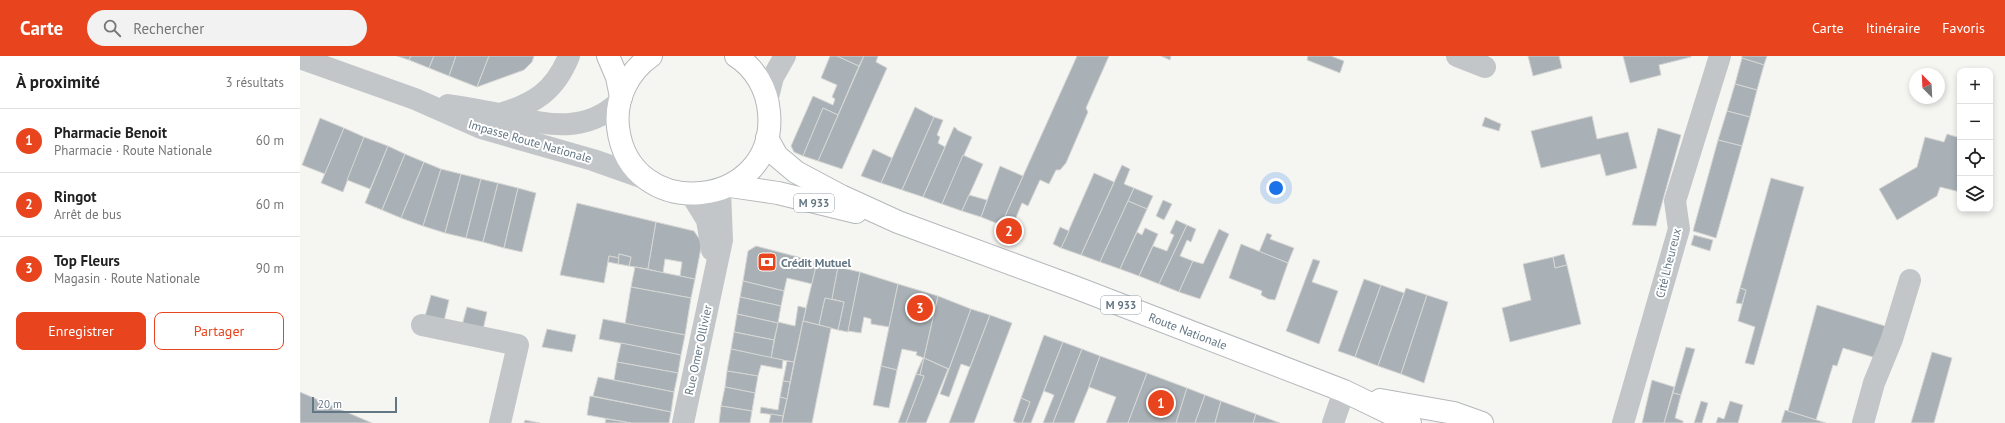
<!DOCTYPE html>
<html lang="fr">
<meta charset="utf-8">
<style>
body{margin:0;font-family:"PT Sans",sans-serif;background:#f2f2f2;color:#222}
.controls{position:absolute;right:12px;top:12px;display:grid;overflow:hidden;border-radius:8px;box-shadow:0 2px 6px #0003}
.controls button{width:36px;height:36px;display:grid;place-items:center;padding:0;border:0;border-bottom:1px solid #e0e0e0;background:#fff;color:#222;font:20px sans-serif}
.compass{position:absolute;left:1609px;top:12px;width:36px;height:36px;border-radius:50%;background:#fff;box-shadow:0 2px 6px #0003;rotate:336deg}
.scale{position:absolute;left:12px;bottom:10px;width:85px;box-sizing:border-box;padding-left:4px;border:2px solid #637683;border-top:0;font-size:11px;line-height:14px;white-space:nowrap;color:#637683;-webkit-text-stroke:3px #fff;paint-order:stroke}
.you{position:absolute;left:976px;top:132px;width:14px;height:14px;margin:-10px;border:3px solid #fff;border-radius:50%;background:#1a73e8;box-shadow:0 0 0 6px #1a73e833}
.badge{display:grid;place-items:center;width:26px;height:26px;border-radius:50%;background:#e8441e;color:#fff;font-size:13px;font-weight:700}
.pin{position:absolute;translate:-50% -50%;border:2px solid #fff;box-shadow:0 1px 4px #0006}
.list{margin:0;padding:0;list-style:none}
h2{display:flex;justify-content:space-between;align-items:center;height:52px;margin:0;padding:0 16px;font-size:17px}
h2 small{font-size:13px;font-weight:400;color:#767676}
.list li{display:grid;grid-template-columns:26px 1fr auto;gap:12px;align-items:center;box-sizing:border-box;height:64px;padding:0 16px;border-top:1px solid #e0e0e0}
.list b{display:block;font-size:15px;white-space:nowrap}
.list p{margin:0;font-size:13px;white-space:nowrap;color:#767676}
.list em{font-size:13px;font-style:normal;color:#767676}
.actions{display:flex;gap:8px;padding:12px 16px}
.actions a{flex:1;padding:9px 0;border:1px solid #e8441e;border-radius:8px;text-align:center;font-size:14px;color:#e8441e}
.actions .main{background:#e8441e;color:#fff}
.icon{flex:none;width:22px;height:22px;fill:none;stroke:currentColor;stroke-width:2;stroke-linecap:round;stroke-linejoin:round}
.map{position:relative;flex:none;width:1705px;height:367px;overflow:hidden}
header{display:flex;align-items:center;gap:24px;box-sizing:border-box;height:56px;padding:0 20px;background:#e8441e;color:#fff}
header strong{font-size:19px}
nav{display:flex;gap:22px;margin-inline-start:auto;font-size:14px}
.search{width:280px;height:36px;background:#f2f2f2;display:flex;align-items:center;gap:10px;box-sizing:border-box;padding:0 14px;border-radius:22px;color:#767676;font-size:15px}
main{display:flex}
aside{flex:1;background:#fff}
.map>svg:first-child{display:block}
.building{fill:#a9b1b6;stroke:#d6d6d4}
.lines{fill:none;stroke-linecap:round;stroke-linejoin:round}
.major-casing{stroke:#b3b8bb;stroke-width:24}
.minor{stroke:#c2c6c9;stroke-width:22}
.major{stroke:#fff;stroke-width:22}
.labels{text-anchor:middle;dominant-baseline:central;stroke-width:4;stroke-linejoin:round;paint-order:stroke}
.shield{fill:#fff;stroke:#929fa8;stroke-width:1}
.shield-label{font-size:11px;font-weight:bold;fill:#637683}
.street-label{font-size:12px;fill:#637683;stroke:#fff}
.poi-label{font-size:12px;font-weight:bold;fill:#637683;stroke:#fff;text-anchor:start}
</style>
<header>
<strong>Carte</strong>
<div class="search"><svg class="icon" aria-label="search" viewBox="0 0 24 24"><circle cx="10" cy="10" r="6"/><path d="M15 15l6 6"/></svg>Rechercher</div>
<nav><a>Carte</a><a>Itinéraire</a><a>Favoris</a></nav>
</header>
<main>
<aside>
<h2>À proximité<small>3 résultats</small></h2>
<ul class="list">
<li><span class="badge">1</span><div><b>Pharmacie Benoit</b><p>Pharmacie · Route Nationale</p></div><em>60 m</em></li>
<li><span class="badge">2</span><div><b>Ringot</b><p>Arrêt de bus</p></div><em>60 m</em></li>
<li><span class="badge">3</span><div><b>Top Fleurs</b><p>Magasin · Route Nationale</p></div><em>90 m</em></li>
</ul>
<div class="actions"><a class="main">Enregistrer</a><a>Partager</a></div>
</aside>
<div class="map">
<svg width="1705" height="367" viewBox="0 0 1705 367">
<rect width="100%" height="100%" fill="#f5f5f1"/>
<g class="building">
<polygon points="97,0 111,0 109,4"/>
<polygon points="111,0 134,0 129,12 109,4"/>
<polygon points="134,0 156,0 149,20 129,12"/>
<polygon points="156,0 189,0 177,31 149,20"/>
<polygon points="189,0 234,0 232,6 224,14 177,31"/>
<polygon points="530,0 537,0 559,10 538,59 523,52 503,100 494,96 491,90 513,40 533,49 535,43 532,41 537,29 521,22"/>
<polygon points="537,0 564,0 559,10"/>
<polygon points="564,0 578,0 576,6 587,12 542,113 518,105"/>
<polygon points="777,0 809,0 786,52 788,56 766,107 760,114 756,114 749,128 740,124 728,150 722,147 715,164 705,160"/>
<polygon points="861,0 871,0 870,4"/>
<polygon points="1008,0 1031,0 1044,5 1040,17 1007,4"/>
<polygon points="1228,0 1259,0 1262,12 1233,20"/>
<polygon points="1323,0 1391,0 1391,1 1359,9 1361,19 1330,27"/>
<polygon points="1442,0 1467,0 1464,9 1442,2"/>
<polygon points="1442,2 1464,9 1457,34 1435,28"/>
<polygon points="1435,28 1457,34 1450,61 1427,55"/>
<polygon points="615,51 634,61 602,134 581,127"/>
<polygon points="523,52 538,59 518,105 503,100"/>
<polygon points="1427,55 1450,61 1442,90 1418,84"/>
<polygon points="1292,60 1297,83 1328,76 1337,112 1306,120 1300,98 1241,112 1231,75"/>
<polygon points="634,61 643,64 637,79 640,81 638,87 645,91 623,141 602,134"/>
<polygon points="1185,61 1201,68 1199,75 1182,70"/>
<polygon points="20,62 44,72 25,118 2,109"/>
<polygon points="654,71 657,73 657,74 672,81 642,148 623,141"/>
<polygon points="44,72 64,81 43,136 21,127"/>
<polygon points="1358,72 1381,79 1359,158 1356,170 1332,169"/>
<polygon points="1647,78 1660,82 1660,136 1640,131 1637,140 1597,164 1579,133 1617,111 1625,81 1644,86"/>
<polygon points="64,81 88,90 70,133 47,124"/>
<polygon points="1418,84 1442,90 1416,182 1393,175"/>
<polygon points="88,90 105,98 82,154 65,147"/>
<polygon points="573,93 592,102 581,127 561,120"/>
<polygon points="105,98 124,106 101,162 82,154"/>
<polygon points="663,99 683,108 662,155 642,148"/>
<polygon points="124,106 141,113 123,170 101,162"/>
<polygon points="822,109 830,113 824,128 834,132 800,206 781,199"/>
<polygon points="700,110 723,120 701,169 681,161"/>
<polygon points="141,113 161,118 145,177 123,170"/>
<polygon points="794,117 814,126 781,199 761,192"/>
<polygon points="161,118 181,123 166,182 145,177"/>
<polygon points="1471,122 1504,131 1454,309 1445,307 1455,271 1438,265 1446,234 1440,232"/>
<polygon points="181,123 198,127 183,186 166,182"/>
<polygon points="198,127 218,132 204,192 183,186"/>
<polygon points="218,132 236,137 222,196 204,192"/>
<polygon points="834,132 853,140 847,153 828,145"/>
<polygon points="669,139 687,144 681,161 662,155"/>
<polygon points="863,144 872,148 864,164 856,160"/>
<polygon points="828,145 847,153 820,213 800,206"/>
<polygon points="277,147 356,166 348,213 329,210 331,201 319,198 319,202 309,200 304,227 260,219"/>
<polygon points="705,160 721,167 718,175 701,169"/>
<polygon points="876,164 887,169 859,228 839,220 853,190 867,195 874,179 870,177"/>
<polygon points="356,166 394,175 402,187 395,223 380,220 382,206 365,203 363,217 348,213"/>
<polygon points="887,169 896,173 891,186 887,184 880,200 893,205 879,236 859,228"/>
<polygon points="760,171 769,175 761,192 753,188"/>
<polygon points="845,172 858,178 839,220 820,213 837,176 842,179"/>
<polygon points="919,173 929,178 900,243 879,236 893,205 903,208"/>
<polygon points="967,177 972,179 970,183 994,192 988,207 959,196"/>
<polygon points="1394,179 1413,184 1410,195 1391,189"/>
<polygon points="941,188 988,207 975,244 968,243 961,239 962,235 929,222"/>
<polygon points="456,190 517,206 512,228 487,222 484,235 443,225 448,195"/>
<polygon points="319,198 331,201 329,210 318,208"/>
<polygon points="1264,198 1267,209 1255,212 1253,201"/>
<polygon points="309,200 319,202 318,208 308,206"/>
<polygon points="1253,201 1255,212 1267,209 1281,268 1210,286 1202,252 1231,244 1223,208"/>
<polygon points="1013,203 1020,205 1012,226 1038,235 1019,288 986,275"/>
<polygon points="517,206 538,211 532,244 525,242 519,269 503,265"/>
<polygon points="335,211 395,223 391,242 331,231"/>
<polygon points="538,211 560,216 548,276 538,274 544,246 532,243"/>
<polygon points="560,216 598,228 589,271 571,268 571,263 564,261 561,277 548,275"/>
<polygon points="1064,223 1081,229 1055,301 1038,295"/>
<polygon points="443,225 484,235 481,250 440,241"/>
<polygon points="598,228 638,240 624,302 616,299 617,296 602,293 597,314 581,310"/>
<polygon points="1081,229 1104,237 1078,310 1055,301"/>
<polygon points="331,231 391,242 385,279 325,268"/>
<polygon points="1106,232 1127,239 1101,318 1078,310"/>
<polygon points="1440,232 1446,234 1442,248 1436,247"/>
<polygon points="131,239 149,244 143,269 124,264"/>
<polygon points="1127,239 1148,246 1124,327 1101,318"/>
<polygon points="638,240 671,253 649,313 624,302"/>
<polygon points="440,241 481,250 478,267 437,258"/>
<polygon points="525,242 544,246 538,274 519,269"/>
<polygon points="1517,249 1585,270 1576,302 1543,292 1537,310 1533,309 1516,364 1488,355"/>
<polygon points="498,250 506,252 494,306 471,302 478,266 495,270"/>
<polygon points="167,251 187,256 182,278 161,273"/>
<polygon points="671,253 690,259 670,311 661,308 649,341 640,338"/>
<polygon points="437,258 478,267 474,284 434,276"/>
<polygon points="690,259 712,267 674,367 649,367"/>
<polygon points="303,263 385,279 381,299 299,283"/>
<polygon points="503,265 531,272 512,367 482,367"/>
<polygon points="247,273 276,279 272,296 242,291"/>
<polygon points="434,276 474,284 471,302 431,293"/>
<polygon points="744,279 763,286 731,367 722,367 730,346 721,342"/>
<polygon points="763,286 782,293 753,367 743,367 754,339 744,335"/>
<polygon points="321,287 381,299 378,317 317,306"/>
<polygon points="1386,291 1395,293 1381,339 1373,337"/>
<polygon points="431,293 483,304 482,313 461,309 458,320 427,315"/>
<polygon points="782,293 800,300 789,331 774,367 753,367"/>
<polygon points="1632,296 1652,302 1634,367 1611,367"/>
<polygon points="800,300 847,317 828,367 806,367 816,341 789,331"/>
<polygon points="623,302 624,302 620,319 616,318"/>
<polygon points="624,302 648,313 626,367 606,367 624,320 620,319"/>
<polygon points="487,305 494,306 490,326 483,325"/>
<polygon points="317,306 378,317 374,336 314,324"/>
<polygon points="581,310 597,314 589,352 573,349"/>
<polygon points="427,315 458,320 455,337 425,331"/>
<polygon points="847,317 887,332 876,367 828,367"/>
<polygon points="616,318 624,320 606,367 598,367"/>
<polygon points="298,321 374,336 371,356 293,340"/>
<polygon points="1352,324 1374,331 1364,367 1342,367"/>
<polygon points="483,325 490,326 487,343 480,341"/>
<polygon points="425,331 455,337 452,355 421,350"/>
<polygon points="887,332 905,339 895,367 876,367"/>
<polygon points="0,336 72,367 0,367"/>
<polygon points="1373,337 1381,339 1375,362 1383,365 1383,367 1364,367"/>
<polygon points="905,339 921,345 915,367 895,367"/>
<polygon points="290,340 371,356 369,367 331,367 287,359"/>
<polygon points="480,341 487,343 483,360 460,357 461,351 478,354"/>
<polygon points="721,342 730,346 722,367 717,367 713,365"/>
<polygon points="921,345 956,358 953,367 915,367"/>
<polygon points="1401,345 1408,347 1402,367 1394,367"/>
<polygon points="1430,345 1443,349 1438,367 1416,367 1418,361 1424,363"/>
<polygon points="421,350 452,355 450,367 419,367"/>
<polygon points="1485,354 1488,355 1526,367 1481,367"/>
<polygon points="471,358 483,360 482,367 469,367"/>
<polygon points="956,358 980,367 953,367"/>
<polygon points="306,363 320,365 331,367 305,367"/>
<polygon points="225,364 240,367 224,367"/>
</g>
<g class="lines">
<g class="major-casing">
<g id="major">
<polyline points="308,0 317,21 321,41"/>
<path d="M351 0C328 16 315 43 318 71 329 169 478 154 469 56 467 33 455 12 436 0"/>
<polyline points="467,82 477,100 496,116 541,140 598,166 777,232 1044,335 1110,367"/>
<polyline points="430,130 478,137 556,156"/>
<polyline points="1080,344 1154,357 1182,367"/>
</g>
</g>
<g class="minor">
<polyline points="1157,0 1185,11"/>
<polyline points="0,2 115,43 181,72 293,104 347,123"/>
<polyline points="467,45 473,21 485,0"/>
<path d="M148 49C166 52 185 55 203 59 245 68 284 79 319 46"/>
<path d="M200 58C234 48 255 35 269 0"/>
<polyline points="391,138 407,164 412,194"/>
<polyline points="122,269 218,289 200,367"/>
<polyline points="383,367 422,184 420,134"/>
<polyline points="1033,367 1044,335"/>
<polyline points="1323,367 1379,173 1375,145 1420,0"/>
<polyline points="1563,367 1574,327 1592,283 1610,224"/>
</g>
<use href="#major" class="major"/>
</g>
<defs>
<g id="bank-square" transform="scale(1)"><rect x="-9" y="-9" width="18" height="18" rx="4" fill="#e8441e" stroke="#fff"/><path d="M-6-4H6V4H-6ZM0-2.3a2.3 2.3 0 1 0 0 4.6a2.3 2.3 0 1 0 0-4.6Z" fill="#fff"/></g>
</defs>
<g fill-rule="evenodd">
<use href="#bank-square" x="467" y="206"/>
</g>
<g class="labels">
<g class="shield">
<rect x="494" y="138" width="40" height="18" rx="3"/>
<rect x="801" y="240" width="40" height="18" rx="3"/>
</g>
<g class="shield-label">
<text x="514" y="147">M 933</text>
<text x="821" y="249">M 933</text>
</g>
<g class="street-label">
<text transform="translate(230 85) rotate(16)">Impasse Route Nationale</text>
<text transform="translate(1368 207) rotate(-76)">Cité Lheureux</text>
<text transform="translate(888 275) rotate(21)">Route Nationale</text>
<text transform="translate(398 294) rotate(-78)">Rue Omer Ollivier</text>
</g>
<g class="poi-label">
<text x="481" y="206">Crédit Mutuel</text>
</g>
</g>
</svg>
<div class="controls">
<button>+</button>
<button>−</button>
<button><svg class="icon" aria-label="locate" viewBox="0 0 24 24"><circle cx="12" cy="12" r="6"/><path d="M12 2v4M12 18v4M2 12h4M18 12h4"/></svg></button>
<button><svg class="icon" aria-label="layers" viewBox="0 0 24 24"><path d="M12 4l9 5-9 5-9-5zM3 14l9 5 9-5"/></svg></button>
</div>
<svg class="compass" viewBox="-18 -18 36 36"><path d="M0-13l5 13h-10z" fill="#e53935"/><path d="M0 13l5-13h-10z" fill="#767676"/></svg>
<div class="scale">20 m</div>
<div class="you"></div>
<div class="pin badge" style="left:861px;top:347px">1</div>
<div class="pin badge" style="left:709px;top:175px">2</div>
<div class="pin badge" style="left:620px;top:252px">3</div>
</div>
</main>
